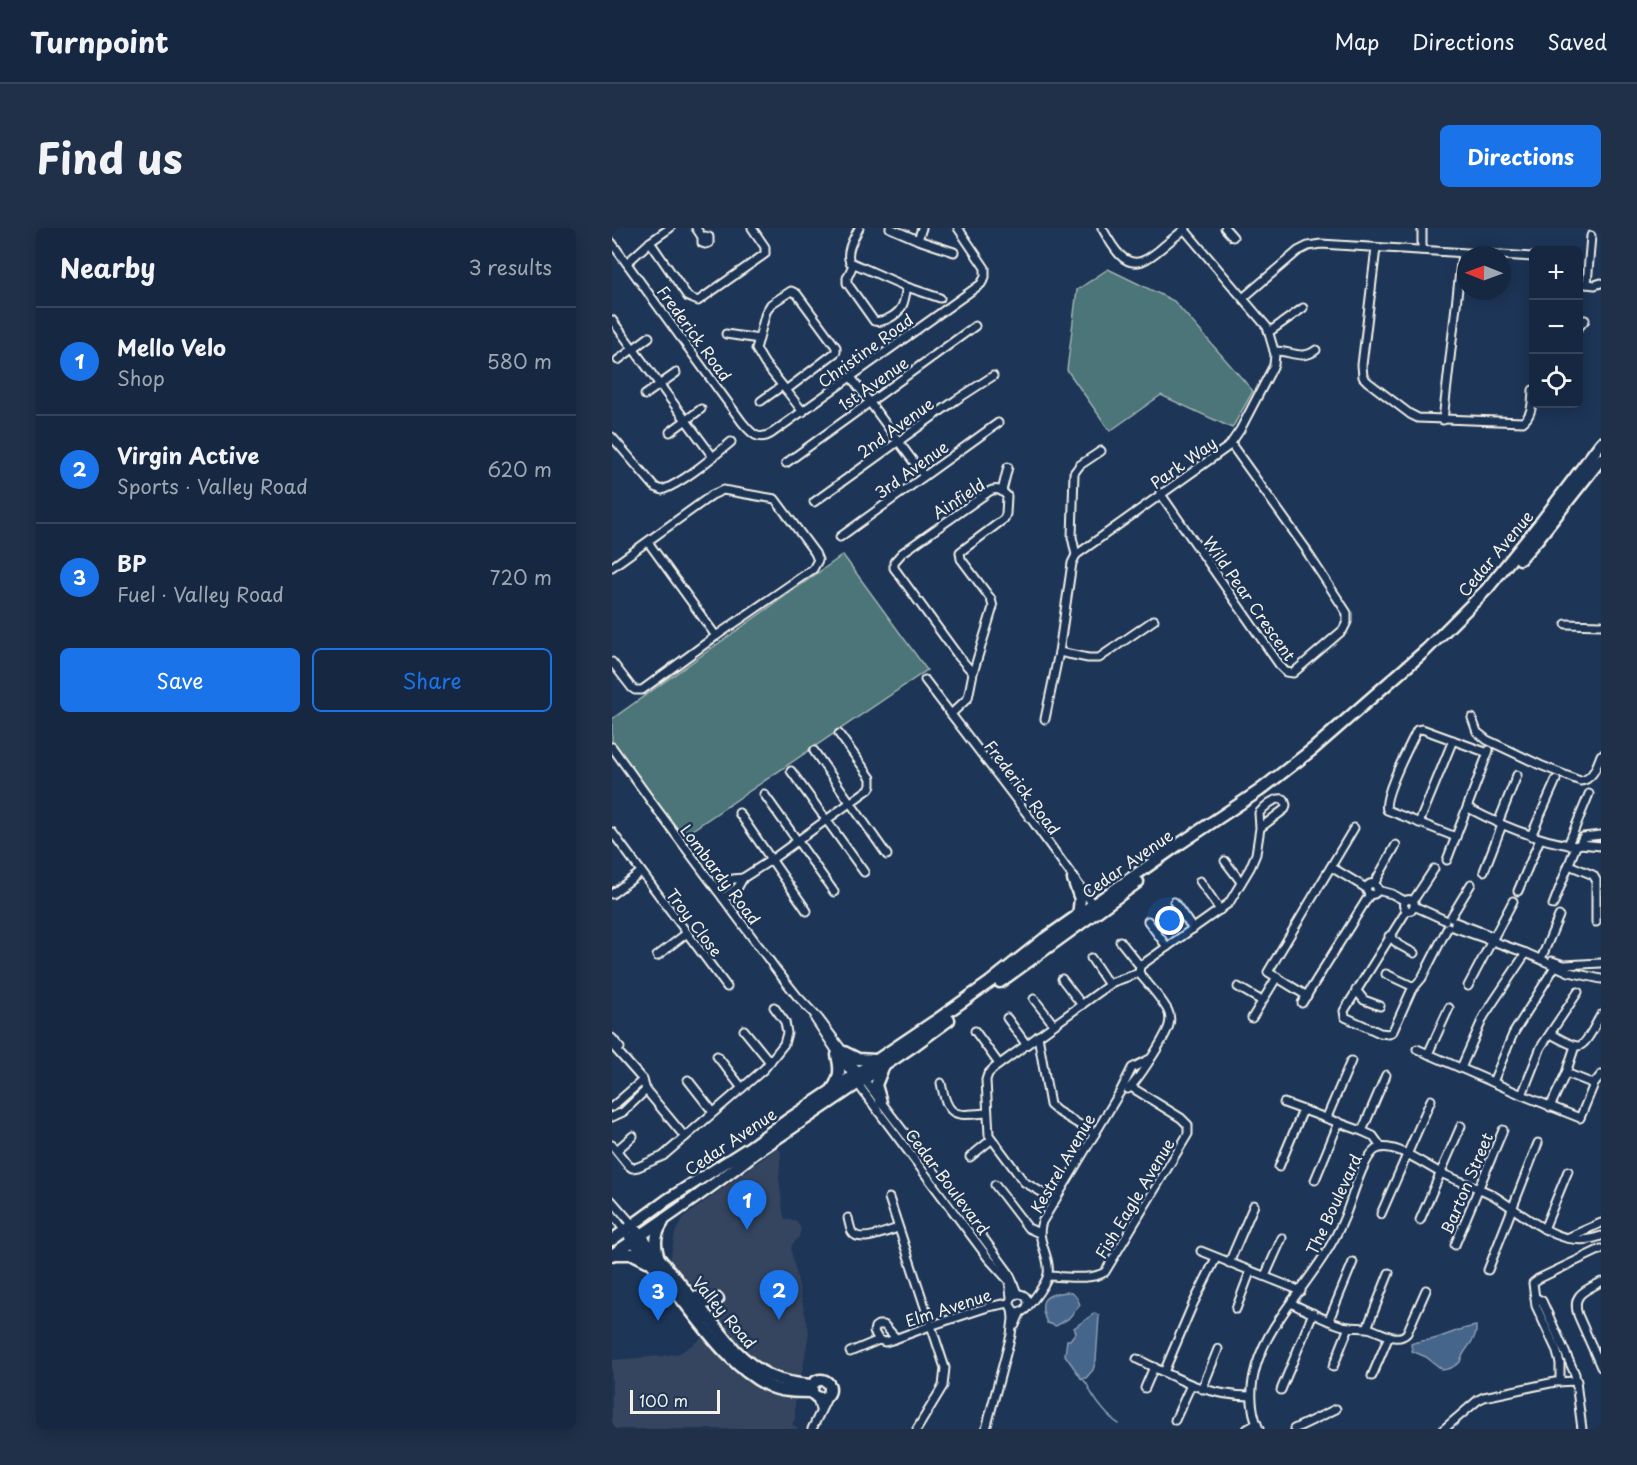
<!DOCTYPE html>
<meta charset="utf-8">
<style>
body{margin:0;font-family:"Playpen Sans",sans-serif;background:#1f3048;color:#f1f3f6}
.controls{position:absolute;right:18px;top:18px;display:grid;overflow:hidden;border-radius:9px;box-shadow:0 3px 15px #0003}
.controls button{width:54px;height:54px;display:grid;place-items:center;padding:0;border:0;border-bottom:2px solid #35445a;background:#162841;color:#f1f3f6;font:30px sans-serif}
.compass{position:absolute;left:845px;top:18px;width:54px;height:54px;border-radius:50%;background:#162841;box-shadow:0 3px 15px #0003;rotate:271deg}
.scale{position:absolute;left:18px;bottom:15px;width:90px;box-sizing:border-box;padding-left:6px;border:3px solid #f4f1e8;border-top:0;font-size:16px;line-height:21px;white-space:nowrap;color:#f4f1e8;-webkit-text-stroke:4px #1d3557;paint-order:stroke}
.you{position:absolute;left:558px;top:693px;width:21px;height:21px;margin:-15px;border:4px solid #fff;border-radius:50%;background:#1a73e8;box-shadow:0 0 0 9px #1a73e833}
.badge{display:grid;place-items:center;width:39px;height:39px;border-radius:50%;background:#1a73e8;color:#fff;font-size:20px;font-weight:700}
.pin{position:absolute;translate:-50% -50px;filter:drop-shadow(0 2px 3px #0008)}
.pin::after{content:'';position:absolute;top:32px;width:21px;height:18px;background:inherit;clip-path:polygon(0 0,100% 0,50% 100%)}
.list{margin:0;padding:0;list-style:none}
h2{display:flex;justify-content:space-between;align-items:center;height:78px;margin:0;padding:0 24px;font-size:26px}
h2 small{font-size:20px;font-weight:400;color:#9ea6b1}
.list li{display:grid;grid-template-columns:39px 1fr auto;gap:18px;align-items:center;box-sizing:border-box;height:108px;padding:0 24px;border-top:2px solid #35445a}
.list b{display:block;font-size:22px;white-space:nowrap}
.list p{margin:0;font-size:20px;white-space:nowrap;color:#9ea6b1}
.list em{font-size:20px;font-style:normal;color:#9ea6b1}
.actions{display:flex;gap:12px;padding:18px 24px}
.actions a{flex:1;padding:14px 0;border:2px solid #1a73e8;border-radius:9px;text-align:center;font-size:21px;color:#1a73e8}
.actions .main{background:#1a73e8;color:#fff}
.icon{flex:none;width:33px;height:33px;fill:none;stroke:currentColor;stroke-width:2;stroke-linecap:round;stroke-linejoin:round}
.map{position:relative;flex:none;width:989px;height:1201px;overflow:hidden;border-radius:9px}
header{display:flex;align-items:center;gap:36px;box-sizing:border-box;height:84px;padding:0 30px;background:#162841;border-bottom:2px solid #35445a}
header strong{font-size:28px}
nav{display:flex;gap:33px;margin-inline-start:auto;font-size:21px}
.intro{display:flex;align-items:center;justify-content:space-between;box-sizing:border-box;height:144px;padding:0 36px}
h1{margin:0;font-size:42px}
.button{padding:15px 27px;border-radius:9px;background:#1a73e8;color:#fff;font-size:21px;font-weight:700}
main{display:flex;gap:36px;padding:0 36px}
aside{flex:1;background:#162841;border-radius:9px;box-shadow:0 3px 15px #0003}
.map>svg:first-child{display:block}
.built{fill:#34455f}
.green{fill:#4c7579;stroke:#a0b3b0;stroke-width:1.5}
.water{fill:#45658b;stroke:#8b9db0;stroke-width:1.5}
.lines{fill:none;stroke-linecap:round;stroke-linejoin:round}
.stream{stroke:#8b9db0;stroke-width:1.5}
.street-casing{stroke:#f4f1e8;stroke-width:11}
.secondary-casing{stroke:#f4f1e8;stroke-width:15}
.street{stroke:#1d3557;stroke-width:7}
.secondary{stroke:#1d3557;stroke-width:10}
.labels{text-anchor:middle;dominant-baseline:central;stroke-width:5;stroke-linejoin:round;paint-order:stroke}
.street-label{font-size:16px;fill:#f4f1e8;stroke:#1d3557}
</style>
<header>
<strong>Turnpoint</strong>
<nav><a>Map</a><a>Directions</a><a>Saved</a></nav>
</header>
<div class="intro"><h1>Find us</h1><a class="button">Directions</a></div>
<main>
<aside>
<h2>Nearby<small>3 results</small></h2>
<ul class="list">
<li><span class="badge">1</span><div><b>Mello Velo</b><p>Shop</p></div><em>580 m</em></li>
<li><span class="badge">2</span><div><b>Virgin Active</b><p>Sports · Valley Road</p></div><em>620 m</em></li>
<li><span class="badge">3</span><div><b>BP</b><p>Fuel · Valley Road</p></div><em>720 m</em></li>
</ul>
<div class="actions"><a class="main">Save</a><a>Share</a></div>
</aside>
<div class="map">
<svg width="989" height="1201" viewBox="0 0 989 1201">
<rect width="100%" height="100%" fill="#1d3557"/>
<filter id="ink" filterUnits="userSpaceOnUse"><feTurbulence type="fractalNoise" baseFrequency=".0167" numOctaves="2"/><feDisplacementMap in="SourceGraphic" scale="12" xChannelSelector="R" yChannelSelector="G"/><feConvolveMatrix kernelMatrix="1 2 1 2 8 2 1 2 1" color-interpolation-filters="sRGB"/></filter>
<g filter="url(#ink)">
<polygon class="built" points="165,920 169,924 167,949 171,984 173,991 184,993 189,1001 187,1009 180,1017 179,1022 197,1104 191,1140 183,1175 183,1191 180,1196 186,1201 0,1201 0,1132 51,1128 68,1125 87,1112 107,1090 94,1072 58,1032 63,1005 71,990"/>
<g class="green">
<polygon points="496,41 562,73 641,163 620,200 549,167 498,203 455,142 465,62"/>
<polygon points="231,327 315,442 70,609 0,516 0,491"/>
</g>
<g class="water">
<path d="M455 1064C463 1065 466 1070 468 1077L456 1091 444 1098 435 1095C425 1072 432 1066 455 1064Z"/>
<polygon points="483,1085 487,1088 484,1132 481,1142 474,1150 469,1150 453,1127 455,1112 458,1112 464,1104 462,1100"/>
<path d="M864 1098C866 1113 851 1120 848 1134L839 1140 831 1142 814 1129 800 1123 799 1116C805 1113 811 1113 818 1112 834 1108 848 1100 864 1098Z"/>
</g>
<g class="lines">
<path class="stream" d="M469 1150C476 1154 476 1160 480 1166 486 1176 497 1190 507 1196"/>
<g class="street-casing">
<g id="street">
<polyline points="84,0 90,9 90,15 93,16 97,15 97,9 93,8 90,9"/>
<path d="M247 0C242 10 233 24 238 34L295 59 328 70"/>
<polyline points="278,0 306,12 342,24"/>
<path d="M490 0C495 9 501 20 508 27 524 43 539 29 552 18 559 12 567 6 574 0"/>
<polyline points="613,0 621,9"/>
<polyline points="306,12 310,0"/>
<polyline points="38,14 76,69 86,73 153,26 153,19 140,0"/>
<path d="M0 15 130 194C139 205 146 214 160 205L369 56 373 49V40L346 0"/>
<path d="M764 20 750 137 751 149 756 154 798 186 806 190 911 194C921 186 920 174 921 162"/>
<polyline points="810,22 810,0"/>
<polyline points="890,27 921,29"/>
<polyline points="15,35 38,14 58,0"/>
<path d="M241 37 235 50V55L262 93C271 95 284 88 289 80 293 74 293 66 295 59"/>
<polyline points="966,55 983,57 989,55"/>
<polyline points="975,56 979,8"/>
<polygon points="179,63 185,66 224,119 224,124 174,162 153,136 144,121 154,84 159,76"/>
<polyline points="631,70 686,23 696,18 709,16 887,27"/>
<polyline points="0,92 101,229"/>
<polyline points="966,100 973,92"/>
<polyline points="657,104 691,80"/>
<polyline points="114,106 147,111"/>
<path d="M662 123C677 122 690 133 704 122"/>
<polyline points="6,132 37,109"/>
<polyline points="239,149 312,248"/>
<polyline points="174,162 191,184"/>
<polyline points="33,167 64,145"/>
<polyline points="149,173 170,158"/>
<polyline points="831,192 850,25"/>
<polyline points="58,204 89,181"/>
<path d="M0 209 43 259 50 262C71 255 102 228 119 214"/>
<polyline points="174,235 363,98"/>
<polyline points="390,263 396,239"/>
<polyline points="548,265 669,439 674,444 681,445 731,402 735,394 735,385 695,324 694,321 619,216"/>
<polyline points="202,274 344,172 381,148"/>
<polyline points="228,309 386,195"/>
<polyline points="36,314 104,408"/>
<polyline points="464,327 460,309 462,245 468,237 489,223"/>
<polyline points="0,339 100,267 111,262 163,271 203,325 206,332 201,341 104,408 30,462 23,462 20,460 0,434"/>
<polyline points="954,396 989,397"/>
<polyline points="447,424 476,430 487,430 542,392"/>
<polyline points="313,452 422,595 482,678"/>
<path d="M339 486 356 470 361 445 381 379 379 371 349 331 348 324 392 291 394 286 395 268C390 262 384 260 378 263L290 325 282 334V340L285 344 347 429 361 445"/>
<path d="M860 490 865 504 875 512 928 537 968 553C981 552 985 537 989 527"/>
<polyline points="433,491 447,424 460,335 464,327 617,218 628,202 662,137 663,126 655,99 572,1"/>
<polyline points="0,519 44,580 166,744 185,768 207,791 269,874 325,947 397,1045 405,1065"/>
<polyline points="202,523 275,627"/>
<polyline points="179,543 252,644"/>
<polyline points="152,566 222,664"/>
<path d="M856 580C890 598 925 613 964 618L968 616 989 618"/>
<polyline points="127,585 195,683"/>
<polyline points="807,595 841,512"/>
<polyline points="886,595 905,547"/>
<polyline points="0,604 115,759"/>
<polyline points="919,608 944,552"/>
<path d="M844 609 775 582C770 569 798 517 805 502L810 501 876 525"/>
<polyline points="968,616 971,609 989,607"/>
<polyline points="956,617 977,566"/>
<polyline points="835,632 877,522"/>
<polyline points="613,633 629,654"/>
<polyline points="957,637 981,647 984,652 984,694"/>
<polyline points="719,639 754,660"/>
<polyline points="872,643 890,597"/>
<polyline points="588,653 608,682"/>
<circle cx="760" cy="661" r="5.5"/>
<polyline points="762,656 784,617"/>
<polyline points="105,662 121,651 131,650 159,632 257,561 259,558 259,550 227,506"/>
<polyline points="765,662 780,666 793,673"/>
<polyline points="906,663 928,611"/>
<polyline points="0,666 29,644"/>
<polyline points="111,670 126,659 131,650"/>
<circle cx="797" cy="677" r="5.5"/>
<polyline points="801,673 822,641"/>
<polyline points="562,674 581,701"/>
<polyline points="941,677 964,618"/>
<polyline points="802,678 833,692"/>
<polyline points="795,682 732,783 733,789 768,805 777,806 781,803 799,763 810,750 836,699"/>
<polyline points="839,689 859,656"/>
<polyline points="536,693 555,719"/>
<polyline points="843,694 880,708"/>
<polyline points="841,699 914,725 957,744 989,751"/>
<polyline points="777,708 787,717 802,725"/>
<polyline points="508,713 528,738"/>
<polyline points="45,728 75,705"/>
<polyline points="479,730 497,757"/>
<polyline points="929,731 947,688"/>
<polyline points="940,733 952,737 989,735"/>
<path d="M527 745 528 738 617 675 638 640 644 626 648 600 647 585C653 578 663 569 672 571L674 577 673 581 648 600"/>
<polyline points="774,746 802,759"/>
<polyline points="450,751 470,777"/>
<polyline points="856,758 901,673"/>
<polyline points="626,759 650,773"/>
<polyline points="744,762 752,772 768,778"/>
<polyline points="695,768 656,744 742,600"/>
<polyline points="422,771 442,797"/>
<polyline points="690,775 758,666"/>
<polyline points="395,790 414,816"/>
<polyline points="640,790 665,749"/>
<polyline points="203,791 251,863 376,1030 397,1053 399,1069"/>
<polyline points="132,802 158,834"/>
<polyline points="363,803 387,836"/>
<path d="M939 806C945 809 959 818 966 818 974 818 984 795 989 787"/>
<polyline points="426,808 438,877 445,883 483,906"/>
<polyline points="0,810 8,820"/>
<polyline points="0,817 31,852 34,862 73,909"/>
<polyline points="805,821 910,867 929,819 966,764"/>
<polyline points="816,826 837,780"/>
<polyline points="105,828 130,860"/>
<polyline points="849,840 872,788 914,725"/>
<polyline points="954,845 982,856"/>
<polyline points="76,852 101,884"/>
<polyline points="881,854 901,806 944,737"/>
<path d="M329 855C336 890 342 888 375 885"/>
<path d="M516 861C525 854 554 809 557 797 558 793 558 787 556 783 550 771 536 756 527 745"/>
<polyline points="910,867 968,890 982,856 989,847"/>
<polyline points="672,875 750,903 761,908 769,919"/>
<polyline points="0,879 31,852"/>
<polyline points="938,879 954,845 963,818"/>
<polyline points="0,889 11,884 34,862"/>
<polyline points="715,889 739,833"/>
<polyline points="750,903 774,847"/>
<polyline points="0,917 16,937 20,940 26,939 51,928 152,841 172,816 175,805 173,794 162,779"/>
<polyline points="5,922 21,908"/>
<polyline points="358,929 379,912"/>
<polyline points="667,939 691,882"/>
<polyline points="703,952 727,894"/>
<polyline points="383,957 416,1000 427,1005"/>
<polyline points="277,970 333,1140 331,1158 305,1201"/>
<polyline points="443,972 412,954 377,907 374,852 376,846 381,841 501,754 527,745"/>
<polyline points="0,973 21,997"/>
<polyline points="0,986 13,1003"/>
<polyline points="769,986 819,872"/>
<path d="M236 990C237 994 238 1000 240 1004 247 1016 276 1003 286 1000"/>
<polyline points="808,992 849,898"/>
<polyline points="932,1001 956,943"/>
<polyline points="955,1010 989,995"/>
<polyline points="843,1017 891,902"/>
<polyline points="589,1023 689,1063"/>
<polyline points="617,1035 642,977"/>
<polyline points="876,1042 926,915"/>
<path d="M436 1048C453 1048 478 1053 493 1044L576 906V897L569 890 519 859"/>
<polyline points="653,1048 670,1010"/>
<path d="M989 1054C974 1062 959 1066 966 1087L989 1139"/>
<circle cx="407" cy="1075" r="9"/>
<polyline points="924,1070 930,1073 963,1146 970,1201"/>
<path d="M679 1075C693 1082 722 1097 736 1099 743 1100 749 1099 756 1100 768 1103 785 1116 795 1105L814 1062"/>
<path d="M415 1079C421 1073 435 1054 436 1046 439 1028 423 1012 430 994L508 864 520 840 538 831"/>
<polyline points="624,1081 638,1044"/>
<polyline points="717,1092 741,1034"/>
<polyline points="403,1097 409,1083"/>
<polyline points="755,1100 777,1045"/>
<polyline points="267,1112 262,1104 263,1099 266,1097 272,1097 284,1110"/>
<polyline points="238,1124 267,1112 273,1114 280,1112 318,1098 376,1079 397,1075"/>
<path d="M525 1131C564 1150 594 1168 639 1168"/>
<polyline points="721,1139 737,1099"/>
<polyline points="552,1144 581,1076 604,1030"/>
<polyline points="760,1148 777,1108"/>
<polyline points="948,1154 948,1135 944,1121 924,1078 921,1055 926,1051 989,1021"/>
<polyline points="533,1160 542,1139"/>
<polyline points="590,1161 606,1121"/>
<polyline points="669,1162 701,1085"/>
<polyline points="205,1170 208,1182"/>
<polyline points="563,1192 579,1157"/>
<polyline points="200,1201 216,1168"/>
<polyline points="374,1201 399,1107 401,1091 400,1080"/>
<polyline points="635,1201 644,1196"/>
<path d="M647 1201C629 1161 647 1120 670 1087 693 1054 718 1025 733 988 740 971 750 932 763 922 779 911 814 938 829 945 845 953 863 958 879 966 912 985 948 1024 989 1008"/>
<polyline points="682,1201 724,1181"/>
<polyline points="832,1201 866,1172 872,1169 943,1154 965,1153"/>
</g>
</g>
<g class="secondary-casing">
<g id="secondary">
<polyline points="908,331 925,312 989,231"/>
<polyline points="461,651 468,671 466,688"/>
<polyline points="388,754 526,654"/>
<polyline points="232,824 246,831 263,832"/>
<path d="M221 860C229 849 228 839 225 827"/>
<polyline points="269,874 264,857 272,837"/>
<path d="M24 1002 123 1122C147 1146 166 1155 200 1157"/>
<path d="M18 1009C31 1026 46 1042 59 1058 87 1091 116 1138 155 1157 168 1164 185 1164 200 1164"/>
<polyline points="0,1012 55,972 138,919 174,893 323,793 378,754 432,711 569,615 647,563 701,521 814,422 875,361 929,294 989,215"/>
<polyline points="2,1026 21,1026 35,1033"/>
<path d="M0 1027C48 994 97 962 143 925L304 816 337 792"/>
<path d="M46 1027C42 1014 44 1005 51 994"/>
<polyline points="83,1069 94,1075 106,1071"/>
<circle cx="209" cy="1161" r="9"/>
</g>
</g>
<use href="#street" class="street"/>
<use href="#secondary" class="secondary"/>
</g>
</g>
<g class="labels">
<g class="street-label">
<text transform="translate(83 105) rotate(54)">Frederick Road</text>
<text transform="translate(253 122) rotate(-36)">Christine Road</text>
<text transform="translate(261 155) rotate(-35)">1st Avenue</text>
<text transform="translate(283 199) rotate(-36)">2nd Avenue</text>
<text transform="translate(571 234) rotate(-35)">Park Way</text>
<text transform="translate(299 241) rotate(-36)">3rd Avenue</text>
<text transform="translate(346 270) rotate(-33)">Ainfield</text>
<text transform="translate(883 325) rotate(-50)">Cedar Avenue</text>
<text transform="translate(638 370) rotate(55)">Wild Pear Crescent</text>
<text transform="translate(411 559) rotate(53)">Frederick Road</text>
<text transform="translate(515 635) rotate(-35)">Cedar Avenue</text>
<text transform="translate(109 646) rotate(53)">Lombardy Road</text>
<text transform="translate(83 694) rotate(53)">Troy Close</text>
<text transform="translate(118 913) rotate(-34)">Cedar Avenue</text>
<text transform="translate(450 935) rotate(-60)">Kestrel Avenue</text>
<text transform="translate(336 953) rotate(53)">Cedar Boulevard</text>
<text transform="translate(854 955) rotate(-67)">Barton Street</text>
<text transform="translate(522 970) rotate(-59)">Fish Eagle Avenue</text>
<text transform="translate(721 976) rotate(-65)">The Boulevard</text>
<text transform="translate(336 1079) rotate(-18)">Elm Avenue</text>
<text transform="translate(113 1084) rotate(50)">Valley Road</text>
</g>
</g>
</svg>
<div class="controls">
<button>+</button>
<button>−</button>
<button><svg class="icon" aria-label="locate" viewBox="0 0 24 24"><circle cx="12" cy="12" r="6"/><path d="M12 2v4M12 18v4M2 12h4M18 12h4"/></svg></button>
</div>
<svg class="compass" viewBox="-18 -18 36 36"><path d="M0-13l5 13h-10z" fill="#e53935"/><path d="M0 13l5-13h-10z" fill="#9ea6b1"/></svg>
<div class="scale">100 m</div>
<div class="you"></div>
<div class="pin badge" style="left:135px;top:1002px">1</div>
<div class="pin badge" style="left:167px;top:1092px">2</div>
<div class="pin badge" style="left:46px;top:1093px">3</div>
</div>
</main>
